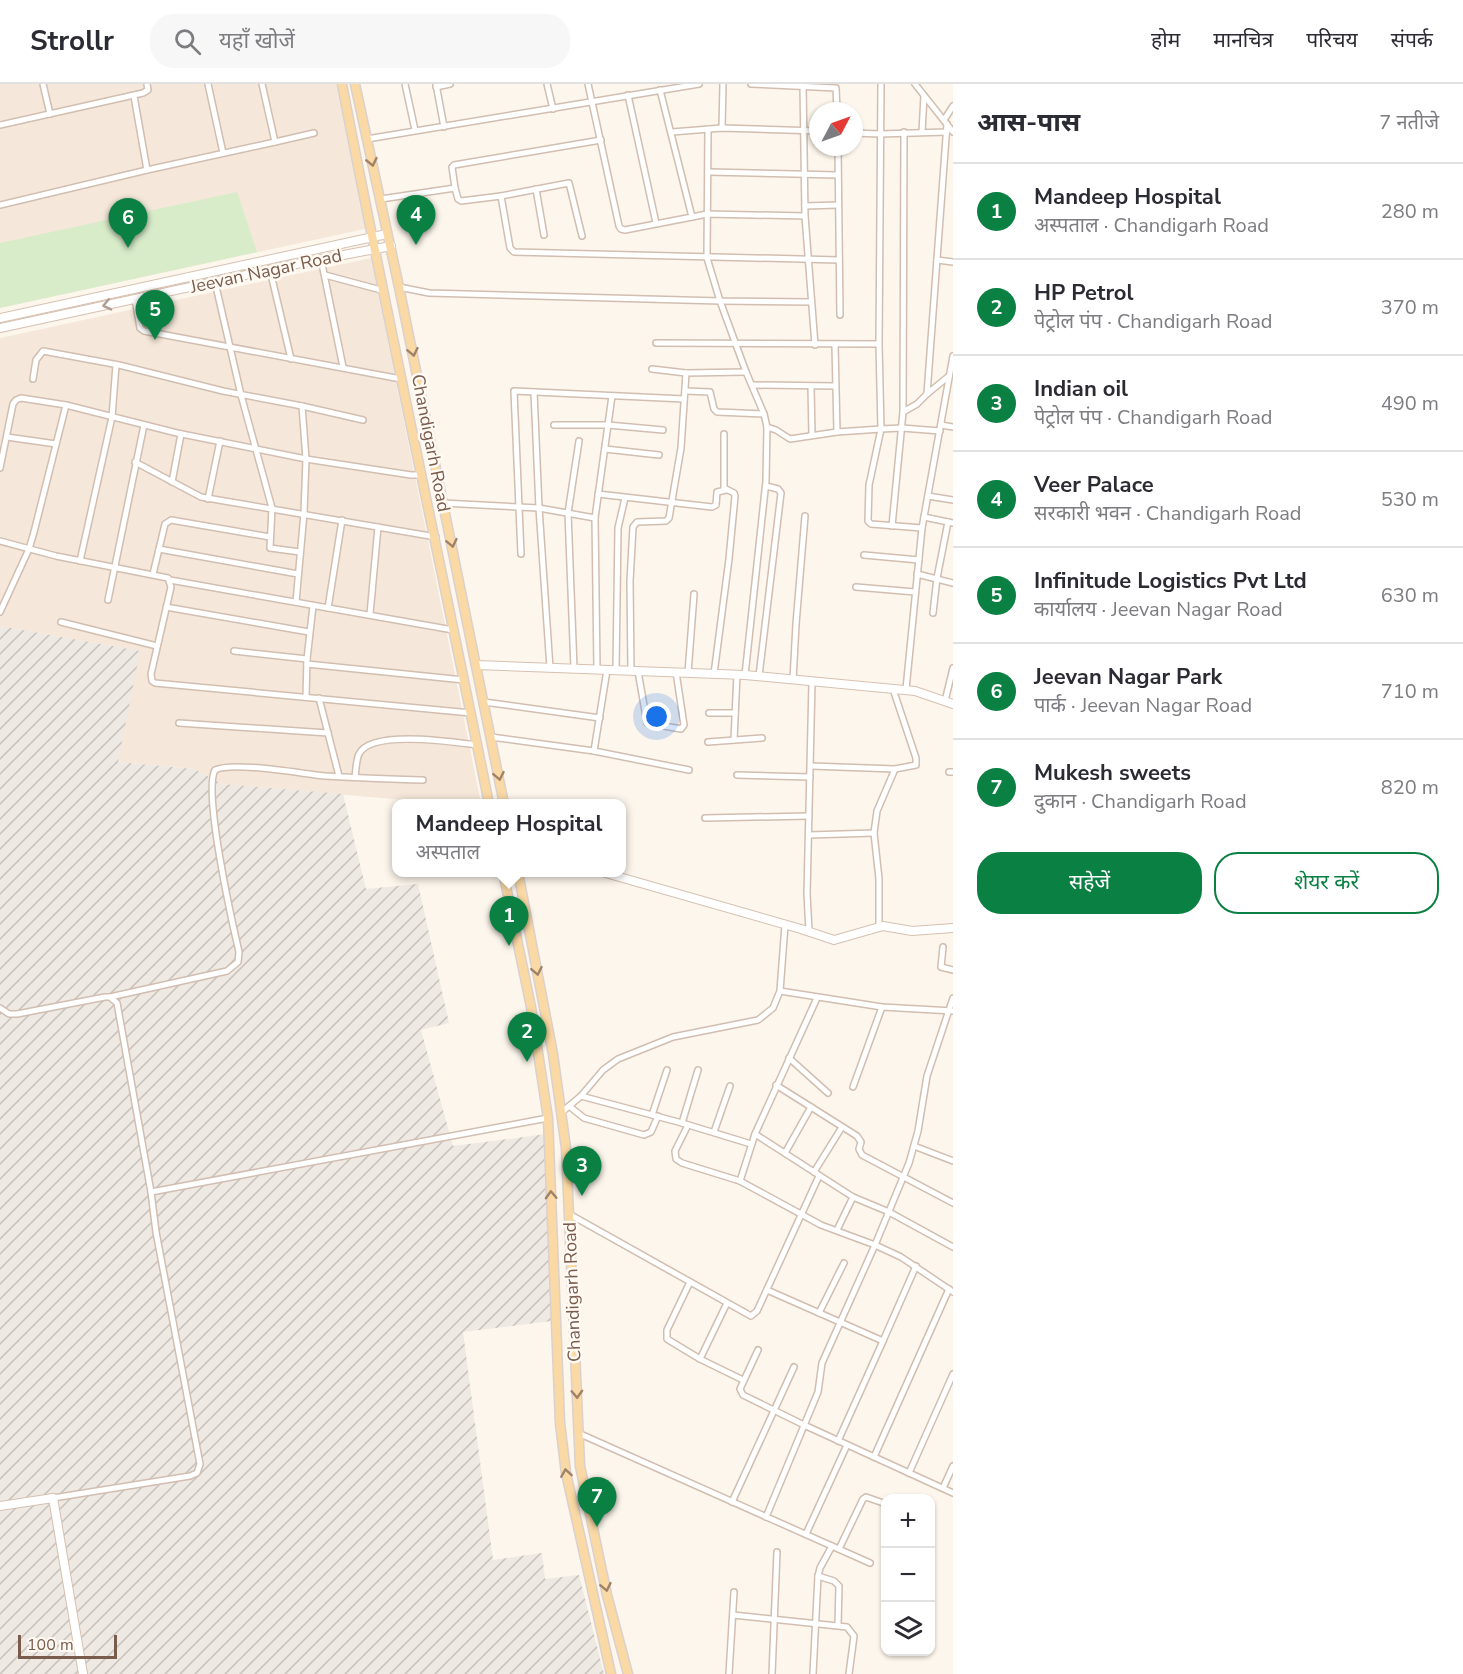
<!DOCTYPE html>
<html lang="hi">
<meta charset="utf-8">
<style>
body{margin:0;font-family:"Nunito Sans","Noto Sans Devanagari",sans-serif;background:#f7f7f7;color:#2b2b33}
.controls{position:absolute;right:18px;bottom:18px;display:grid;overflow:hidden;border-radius:12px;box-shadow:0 2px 4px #0004}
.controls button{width:54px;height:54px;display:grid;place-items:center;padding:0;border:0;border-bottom:2px solid #e1e1e2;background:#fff;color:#2b2b33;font:30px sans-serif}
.compass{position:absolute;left:809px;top:18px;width:54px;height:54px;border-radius:50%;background:#fff;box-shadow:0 2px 4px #0004;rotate:49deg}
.scale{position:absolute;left:18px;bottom:15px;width:99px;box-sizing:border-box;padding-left:6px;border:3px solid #7a5c4d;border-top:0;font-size:16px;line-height:21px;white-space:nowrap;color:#7a5c4d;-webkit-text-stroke:4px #fffaf3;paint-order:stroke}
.you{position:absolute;left:657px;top:633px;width:21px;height:21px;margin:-15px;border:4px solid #fff;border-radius:50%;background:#1a73e8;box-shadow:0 0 0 9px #1a73e833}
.badge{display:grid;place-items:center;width:39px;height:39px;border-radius:50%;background:#0b8043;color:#fff;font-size:20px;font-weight:700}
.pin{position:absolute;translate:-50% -50px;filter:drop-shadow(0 2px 3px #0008)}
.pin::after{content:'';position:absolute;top:32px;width:21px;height:18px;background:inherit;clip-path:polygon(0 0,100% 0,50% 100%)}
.popup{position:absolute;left:392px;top:715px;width:234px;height:78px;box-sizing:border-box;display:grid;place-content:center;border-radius:12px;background:#fff;filter:drop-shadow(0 2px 4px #0005);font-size:20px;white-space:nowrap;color:#7c7c81}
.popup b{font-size:22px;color:#2b2b33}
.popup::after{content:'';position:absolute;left:50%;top:100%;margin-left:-12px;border:12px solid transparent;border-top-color:#fff}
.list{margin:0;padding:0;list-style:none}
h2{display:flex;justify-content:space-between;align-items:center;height:78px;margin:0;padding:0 24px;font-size:26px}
h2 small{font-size:20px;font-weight:400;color:#7c7c81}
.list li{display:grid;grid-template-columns:39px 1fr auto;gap:18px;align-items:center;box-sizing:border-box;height:96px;padding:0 24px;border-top:2px solid #e1e1e2}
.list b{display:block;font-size:22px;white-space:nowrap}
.list p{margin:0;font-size:20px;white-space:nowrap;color:#7c7c81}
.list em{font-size:20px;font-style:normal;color:#7c7c81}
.actions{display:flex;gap:12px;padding:18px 24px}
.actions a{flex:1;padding:14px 0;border:2px solid #0b8043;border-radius:24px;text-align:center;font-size:21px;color:#0b8043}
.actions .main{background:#0b8043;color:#fff}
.icon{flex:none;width:33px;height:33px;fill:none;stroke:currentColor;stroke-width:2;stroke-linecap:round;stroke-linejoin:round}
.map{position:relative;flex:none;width:953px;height:1590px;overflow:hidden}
header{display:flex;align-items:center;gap:36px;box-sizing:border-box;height:84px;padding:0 30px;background:#fff;border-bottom:2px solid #e1e1e2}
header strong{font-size:28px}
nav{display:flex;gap:33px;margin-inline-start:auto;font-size:21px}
.search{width:420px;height:54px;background:#f7f7f7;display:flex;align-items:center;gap:15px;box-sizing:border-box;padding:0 21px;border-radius:24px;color:#7c7c81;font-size:22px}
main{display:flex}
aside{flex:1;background:#fff}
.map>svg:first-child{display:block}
.residential{fill:#f5e8da}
.industrial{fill:url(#industrial-furrows)}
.green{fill:#d8ecc9}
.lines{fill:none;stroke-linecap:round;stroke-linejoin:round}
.street-casing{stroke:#d1beb0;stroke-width:8}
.secondary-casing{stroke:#d6c0b0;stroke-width:10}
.primary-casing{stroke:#dad1cd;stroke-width:11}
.street{stroke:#fff;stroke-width:5}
.secondary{stroke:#fff;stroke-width:8}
.primary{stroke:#fbd9a5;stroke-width:8}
.oneway{stroke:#a18267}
.oneway2{stroke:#af9d94}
.labels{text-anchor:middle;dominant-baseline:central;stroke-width:5;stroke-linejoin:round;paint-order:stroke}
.street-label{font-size:18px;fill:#7a5c4d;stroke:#fffaf3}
</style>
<header>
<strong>Strollr</strong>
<div class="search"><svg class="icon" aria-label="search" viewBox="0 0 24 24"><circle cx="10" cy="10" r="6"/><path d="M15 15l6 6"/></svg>यहाँ खोजें</div>
<nav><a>होम</a><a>मानचित्र</a><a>परिचय</a><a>संपर्क</a></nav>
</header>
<main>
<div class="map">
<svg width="953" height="1590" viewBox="0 0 953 1590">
<defs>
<pattern id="industrial-furrows" width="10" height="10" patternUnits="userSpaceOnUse" patternTransform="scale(1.5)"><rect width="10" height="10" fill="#efe9e4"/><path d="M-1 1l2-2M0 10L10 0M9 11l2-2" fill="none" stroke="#c7c0bb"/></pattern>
</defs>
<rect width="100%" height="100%" fill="#fdf6ec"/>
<g class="residential">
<polygon points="0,0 339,0 369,144 0,224"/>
<polygon points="371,174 481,719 428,719 427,718 222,700 194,685 117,678 139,567 0,542 0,254"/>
</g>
<polygon class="industrial" points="0,542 140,567 118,678 194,685 222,700 343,710 366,805 418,800 449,939 421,946 453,1062 547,1050 552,1237 463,1248 493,1476 542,1469 545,1495 579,1491 604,1590 0,1590"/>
<polygon class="green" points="237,108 257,168 0,224 0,159"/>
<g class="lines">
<g class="street-casing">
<g id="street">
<polyline points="43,0 50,30"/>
<polyline points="208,0 223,69"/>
<polyline points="262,0 275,58 314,49"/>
<polyline points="405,0 415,46"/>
<polyline points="436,0 444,43"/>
<polyline points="547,0 553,25"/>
<polyline points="588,0 619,142 621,145 625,146 692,133 660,6"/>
<polyline points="751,0 836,4 837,27"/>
<polyline points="881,0 879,260 881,345 902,344 940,347"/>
<polyline points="915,0 953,48"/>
<polyline points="436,3 450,0"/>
<polyline points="628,11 656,139"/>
<polyline points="944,36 953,22"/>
<polyline points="947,40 927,310 949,292"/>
<polyline points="0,41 143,9 148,6 147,0"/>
<polyline points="722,44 723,0"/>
<polyline points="708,45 707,174 720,217 811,218"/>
<polyline points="672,48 722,44 818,47"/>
<polyline points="904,48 903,328 917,320 927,310"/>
<polyline points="922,48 924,12"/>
<polyline points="854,49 880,50 947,48"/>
<polyline points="367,55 699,0"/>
<polyline points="838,63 840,231"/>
<polyline points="147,86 275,58"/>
<polyline points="708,88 837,91"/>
<polyline points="455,104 458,115 461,117 501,112 510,164 514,168 839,176"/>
<polyline points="536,105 544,151"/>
<polyline points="501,112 569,99 582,152"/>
<polyline points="381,115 455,104 452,83 454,81 601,56"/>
<polyline points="0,121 147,86 134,12"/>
<polyline points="805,122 838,121"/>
<polyline points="805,132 815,261"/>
<polyline points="692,133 707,130 805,132 803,0"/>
<polyline points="321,175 343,283"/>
<polyline points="937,176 953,178"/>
<polyline points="270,186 291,275"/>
<polyline points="325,191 381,206"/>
<polyline points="215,198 241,311 272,424 270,464 300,468"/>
<polyline points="399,203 429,209 720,217 746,288 764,330 767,343 766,397 745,591"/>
<polyline points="135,215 140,244 144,247 401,295"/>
<polyline points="656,259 879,260"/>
<polyline points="835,261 837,348"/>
<polyline points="652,285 686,289"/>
<polyline points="33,295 36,276 43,267 119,281 223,307 302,322 363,336"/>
<polyline points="753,301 835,302"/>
<polyline points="811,303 812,351"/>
<polyline points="685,307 710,308 714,325 717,328 764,330"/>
<polyline points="534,308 539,424 550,584"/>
<polyline points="554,341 608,341 663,346"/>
<polyline points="941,341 953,343"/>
<polyline points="767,343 776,346 790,355 837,348 881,345 869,401 868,437 871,440 922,444"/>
<polyline points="7,353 56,360"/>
<polyline points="605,365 659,371"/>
<polyline points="135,378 201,413 436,453"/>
<polyline points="0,384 13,320 16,316 21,314 66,321 177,349 306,375 411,391 422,391"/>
<polyline points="172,398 181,350"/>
<polyline points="598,410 712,423 716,421 717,408 726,406"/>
<polyline points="928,412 953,416"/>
<polyline points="208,415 220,357"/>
<polyline points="443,419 539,424 595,434"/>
<polyline points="924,433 953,439"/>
<polyline points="892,442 903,328"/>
<polyline points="0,457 56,472 168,494 171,503 151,590 152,597 155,599 471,629"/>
<polyline points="159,465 298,490"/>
<polyline points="521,470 514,307 684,315"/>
<polyline points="864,471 919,476"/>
<polyline points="80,477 112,333 116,281"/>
<polyline points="153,490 165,440 171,436 270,453"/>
<polyline points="917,490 953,499"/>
<polyline points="170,496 453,546"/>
<polyline points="856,503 915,508"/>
<polyline points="108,516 144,341"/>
<polyline points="296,518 304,429 306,375 302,322"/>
<polyline points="166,523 309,548"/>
<polyline points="328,524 342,436"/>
<polyline points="0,528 29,465 34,448 66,321"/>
<polyline points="933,529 937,494 948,438"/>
<polyline points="370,530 378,443"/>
<polyline points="61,538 157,562"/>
<polyline points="234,567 307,575"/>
<polyline points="307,580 464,596"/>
<polyline points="574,584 568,429 579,357"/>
<polyline points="597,585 595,434 612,312"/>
<polyline points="616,586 618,444 625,414"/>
<polyline points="631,587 630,497 633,443 637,438 666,437 669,434 681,364 686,289 746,288"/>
<polyline points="638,587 647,639 681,645 684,641 676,588"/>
<polyline points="688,589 694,510"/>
<polyline points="714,590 729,475 735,412 734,409 724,404 724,350"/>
<polyline points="759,592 781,409 778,405 766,402"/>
<polyline points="793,596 796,540 805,432"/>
<polyline points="906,605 922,444 953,272"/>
<polyline points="306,613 307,575 313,522"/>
<polyline points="319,614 339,692"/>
<polyline points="945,617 953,584"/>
<polyline points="484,618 600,634"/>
<polyline points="709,629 735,629"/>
<polyline points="179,639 328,649"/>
<polyline points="491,653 594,667 689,686"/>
<polyline points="734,656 737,590"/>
<polyline points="708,658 762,654"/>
<polyline points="594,667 607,586"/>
<polyline points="811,682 895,685 916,681 916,674 893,605"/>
<polyline points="949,688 953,688"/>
<polyline points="737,691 810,693"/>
<path d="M355 693C356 687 356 676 359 670 371 645 454 658 477 661"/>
<polyline points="705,734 809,732"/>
<polyline points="809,751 874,749"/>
<polyline points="785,841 780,907 882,923 953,927"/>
<polyline points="879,843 879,795 874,749 877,727 895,685"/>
<polyline points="809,847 807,810 812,598"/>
<polyline points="943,863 941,883 953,886"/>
<path d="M110 913 227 887 238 878 239 868C232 838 203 708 215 686 233 677 303 690 326 692 358 694 391 695 423 696"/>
<polyline points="0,924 9,930 17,930 105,913 110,913 117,919 151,1108 156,1148 200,1380 197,1389 190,1392 53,1414"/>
<polyline points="789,974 828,1009"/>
<polyline points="776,1001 857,1052 861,1058 859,1065 862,1071 953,1119"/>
<polyline points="853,1003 882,923"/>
<polyline points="581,1012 682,1039 751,1060"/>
<polyline points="569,1022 584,1034 644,1051 651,1048 658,1032"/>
<polyline points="562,1028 581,1012 603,986 618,975 673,953 758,936 773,924 780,907"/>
<polyline points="652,1031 667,986"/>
<polyline points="682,1039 698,986"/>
<polyline points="688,1041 675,1067 676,1075 682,1079 740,1097 821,1141 875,1161 901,1173 953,1208"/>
<polyline points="714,1048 730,1002"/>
<polyline points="755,1050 853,1113 889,1128 953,1163"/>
<polyline points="914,1062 953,1077"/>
<polyline points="785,1069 811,1023"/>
<polyline points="814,1088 842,1043"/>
<polyline points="740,1097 755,1050 817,914"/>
<polyline points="151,1108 548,1034"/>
<polyline points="569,1130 751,1232 757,1227 819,1092"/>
<polyline points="837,1146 853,1113"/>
<polyline points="690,1198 667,1246 667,1255 700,1275 743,1296"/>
<polyline points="767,1206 883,1257 916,1182"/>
<polyline points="819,1229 844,1179"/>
<polyline points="758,1266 740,1305 743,1311 804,1341 953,1409"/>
<polyline points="700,1275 727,1219"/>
<polyline points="578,1349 870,1479"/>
<polyline points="838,1357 883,1257"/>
<polyline points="874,1373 949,1205"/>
<polyline points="909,1389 953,1290"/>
<polyline points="943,1404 953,1382"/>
<polyline points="732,1418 794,1283"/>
<polyline points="766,1433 818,1308 822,1279 875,1161 909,1079 918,1047 927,992 953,914"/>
<polyline points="806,1450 847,1361"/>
<polyline points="839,1465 863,1415 866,1413 886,1420"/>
<polyline points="818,1492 834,1497 839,1502 838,1541"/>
<polyline points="733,1531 847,1543 854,1552 849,1590"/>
<polyline points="729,1590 734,1508"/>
<polyline points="772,1590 777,1468"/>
<polyline points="813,1590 818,1492 820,1484 832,1462"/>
</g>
</g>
<g class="secondary-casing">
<g id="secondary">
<polyline points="0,234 387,150"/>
<polyline points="0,244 301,179 391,162"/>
<polyline points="477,581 745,591 915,607 953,620"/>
<polyline points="602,788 801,845 834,856 883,842 912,847 953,844"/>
<polyline points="0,1422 53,1414 83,1590"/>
</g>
</g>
<g class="primary-casing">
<g id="primary">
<path d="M342 0C388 240 441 480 489 720"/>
<polyline points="355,0 399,203 504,720"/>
<polyline points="503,788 531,923 548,1034 560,1339 566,1389 611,1590"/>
<polyline points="518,788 553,970 566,1064 580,1382 607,1511 628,1590"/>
</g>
</g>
<use href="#street" class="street"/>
<use href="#secondary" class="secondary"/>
<use href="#primary" class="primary"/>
</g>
<defs><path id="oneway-chevron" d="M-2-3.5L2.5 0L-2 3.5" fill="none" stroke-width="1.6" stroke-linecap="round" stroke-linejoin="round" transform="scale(1.5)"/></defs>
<g class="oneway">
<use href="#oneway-chevron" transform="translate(372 78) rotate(77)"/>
<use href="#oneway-chevron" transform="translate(413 268) rotate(78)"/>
<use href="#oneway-chevron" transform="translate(452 459) rotate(78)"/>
<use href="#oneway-chevron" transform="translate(499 692) rotate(79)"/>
<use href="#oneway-chevron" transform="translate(537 887) rotate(79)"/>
<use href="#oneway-chevron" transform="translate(551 1111) rotate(-92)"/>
<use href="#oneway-chevron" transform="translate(577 1310) rotate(88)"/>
<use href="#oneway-chevron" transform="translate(566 1389) rotate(-99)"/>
<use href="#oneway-chevron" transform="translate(606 1503) rotate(78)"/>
</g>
<use class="oneway2" href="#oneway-chevron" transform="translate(107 221) rotate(167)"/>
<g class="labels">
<g class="street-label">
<text transform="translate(266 187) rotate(-12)">Jeevan Nagar Road</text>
<text transform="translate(431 359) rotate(79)">Chandigarh Road</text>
<text transform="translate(572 1208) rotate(-92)">Chandigarh Road</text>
</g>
</g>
</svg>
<div class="controls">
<button>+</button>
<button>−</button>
<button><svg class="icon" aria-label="layers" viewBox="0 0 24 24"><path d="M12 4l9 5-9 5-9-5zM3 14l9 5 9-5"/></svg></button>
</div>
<svg class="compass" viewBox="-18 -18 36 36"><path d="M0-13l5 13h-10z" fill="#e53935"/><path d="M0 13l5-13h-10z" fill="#7c7c81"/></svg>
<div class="scale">100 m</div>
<div class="you"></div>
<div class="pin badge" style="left:509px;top:862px">1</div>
<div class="popup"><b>Mandeep Hospital</b>अस्पताल</div>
<div class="pin badge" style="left:527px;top:978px">2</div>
<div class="pin badge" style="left:582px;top:1112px">3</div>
<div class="pin badge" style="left:416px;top:161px">4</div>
<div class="pin badge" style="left:155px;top:256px">5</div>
<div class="pin badge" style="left:128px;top:164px">6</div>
<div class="pin badge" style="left:597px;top:1443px">7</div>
</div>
<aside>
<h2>आस-पास<small>7 नतीजे</small></h2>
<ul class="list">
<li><span class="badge">1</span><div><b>Mandeep Hospital</b><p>अस्पताल · Chandigarh Road</p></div><em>280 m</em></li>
<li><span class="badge">2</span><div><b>HP Petrol</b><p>पेट्रोल पंप · Chandigarh Road</p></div><em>370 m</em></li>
<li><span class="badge">3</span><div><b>Indian oil</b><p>पेट्रोल पंप · Chandigarh Road</p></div><em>490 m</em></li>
<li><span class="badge">4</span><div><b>Veer Palace</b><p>सरकारी भवन · Chandigarh Road</p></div><em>530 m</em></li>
<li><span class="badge">5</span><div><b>Infinitude Logistics Pvt Ltd</b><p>कार्यालय · Jeevan Nagar Road</p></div><em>630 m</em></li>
<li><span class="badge">6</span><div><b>Jeevan Nagar Park</b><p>पार्क · Jeevan Nagar Road</p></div><em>710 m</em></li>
<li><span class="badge">7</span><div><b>Mukesh sweets</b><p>दुकान · Chandigarh Road</p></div><em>820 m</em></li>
</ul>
<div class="actions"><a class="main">सहेजें</a><a>शेयर करें</a></div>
</aside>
</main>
